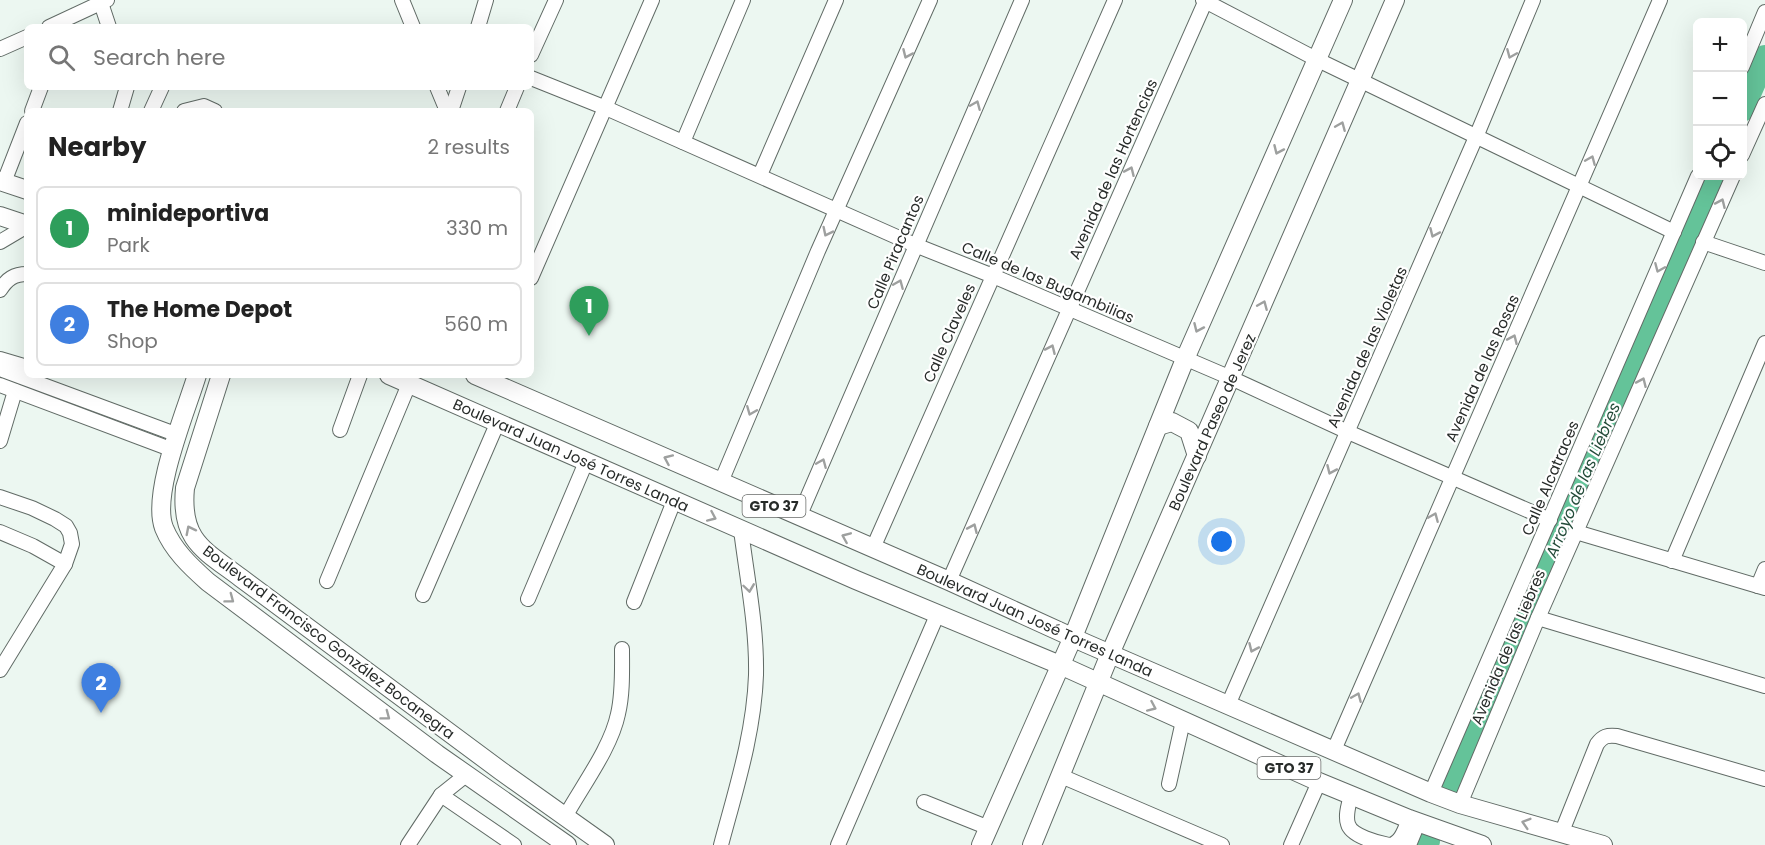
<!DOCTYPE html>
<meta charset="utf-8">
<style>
body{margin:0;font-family:Poppins,sans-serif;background:#f6f6f6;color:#222}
.controls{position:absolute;right:18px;top:18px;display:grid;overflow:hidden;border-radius:9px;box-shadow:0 6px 24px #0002}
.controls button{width:54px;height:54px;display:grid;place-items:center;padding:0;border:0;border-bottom:2px solid #e0e0e0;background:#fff;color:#222;font:30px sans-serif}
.you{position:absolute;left:1222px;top:542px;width:21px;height:21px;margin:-15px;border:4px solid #fff;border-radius:50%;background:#1a73e8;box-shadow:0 0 0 9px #1a73e833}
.badge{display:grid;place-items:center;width:39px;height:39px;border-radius:50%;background:#be3029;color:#fff;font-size:20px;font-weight:700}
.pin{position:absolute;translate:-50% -50px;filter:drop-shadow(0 2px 3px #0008)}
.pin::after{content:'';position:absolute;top:32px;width:21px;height:18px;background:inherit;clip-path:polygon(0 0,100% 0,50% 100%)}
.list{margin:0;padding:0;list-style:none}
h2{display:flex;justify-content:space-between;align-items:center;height:78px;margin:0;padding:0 24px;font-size:26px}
h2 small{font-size:20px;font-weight:400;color:#767676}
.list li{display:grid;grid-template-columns:39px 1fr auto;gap:18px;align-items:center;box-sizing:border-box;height:84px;margin:0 12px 12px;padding:0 12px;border:2px solid #e0e0e0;border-radius:9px}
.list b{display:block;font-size:22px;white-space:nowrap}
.list p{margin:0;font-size:20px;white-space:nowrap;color:#767676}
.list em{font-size:20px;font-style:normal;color:#767676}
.icon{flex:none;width:33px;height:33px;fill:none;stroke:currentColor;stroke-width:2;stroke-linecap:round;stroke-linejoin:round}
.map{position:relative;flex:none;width:1765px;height:845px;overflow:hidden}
.search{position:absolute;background:#fff;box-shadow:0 6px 24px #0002;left:24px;top:24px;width:510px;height:66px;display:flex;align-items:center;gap:15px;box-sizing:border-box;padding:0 21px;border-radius:9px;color:#767676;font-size:22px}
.panel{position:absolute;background:#fff;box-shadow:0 6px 24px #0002;left:24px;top:108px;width:510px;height:270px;border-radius:9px}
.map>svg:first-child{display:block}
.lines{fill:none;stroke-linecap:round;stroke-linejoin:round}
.river{stroke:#64c399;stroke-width:24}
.minor-casing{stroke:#616b66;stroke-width:16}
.major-casing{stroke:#616b66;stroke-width:20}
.minor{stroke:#fff;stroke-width:14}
.major{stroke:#fff;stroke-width:18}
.oneway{stroke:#9ea09f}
.labels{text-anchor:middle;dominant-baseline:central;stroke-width:4.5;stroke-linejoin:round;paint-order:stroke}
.shield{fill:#fff;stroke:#686b69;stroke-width:1.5}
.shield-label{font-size:14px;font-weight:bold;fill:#272b29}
.street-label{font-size:15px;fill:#272b29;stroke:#fff}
.water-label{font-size:16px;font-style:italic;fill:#234b39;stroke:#fff}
</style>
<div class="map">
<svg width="1765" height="845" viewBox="0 0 1765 845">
<rect width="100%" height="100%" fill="#ecf7f1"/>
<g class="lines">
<g class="river">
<polyline points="1742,110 1765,57"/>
<polyline points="1452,785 1714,176"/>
<polyline points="1426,845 1428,841"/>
</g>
<g class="minor-casing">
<g id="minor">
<polyline points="402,0 413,27"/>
<polyline points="1203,0 1318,60 1674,232"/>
<polyline points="101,3 109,27"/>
<polyline points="49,27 107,0"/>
<polyline points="478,27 486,0"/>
<polyline points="0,49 27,37"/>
<polyline points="531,55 556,0"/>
<polyline points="1742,67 1765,12"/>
<polyline points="531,78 606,108 915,245 993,276 1231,378 1348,432 1550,520"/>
<polyline points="437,87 447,111"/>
<polyline points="32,111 41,87"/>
<polyline points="120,111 127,87"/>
<polyline points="151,111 162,87"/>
<polyline points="184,111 204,106 215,111"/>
<polyline points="451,111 459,87"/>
<polyline points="507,111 517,87"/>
<polyline points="683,142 743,0"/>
<polyline points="1742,155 1765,104"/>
<polyline points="760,175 836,0"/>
<polyline points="4,182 27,123"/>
<polyline points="0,242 27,226"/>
<polyline points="1703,242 1765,263"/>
<polyline points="531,278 652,0"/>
<path d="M0 290C7 279 14 274 27 274"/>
<polyline points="0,359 27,367"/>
<polyline points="0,369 178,435"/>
<polyline points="0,385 173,450"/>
<polyline points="340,430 360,375"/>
<polyline points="0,441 15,391"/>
<polyline points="721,482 818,251 930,0"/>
<polyline points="0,497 32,508 55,519 66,526 70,533 72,544 65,564 0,670"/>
<polyline points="799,517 1022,0"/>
<polyline points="0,532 33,546 65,564"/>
<polyline points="1576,532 1765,588"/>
<polyline points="873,548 1115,0"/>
<polyline points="1672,561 1765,343"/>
<polyline points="327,581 409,384"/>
<polyline points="949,581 1206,0"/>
<polyline points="1758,586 1765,569"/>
<polyline points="423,595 497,424"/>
<polyline points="528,599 586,462"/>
<polyline points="634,602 674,501"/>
<polyline points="1538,618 1765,686"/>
<polyline points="1228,705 1476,137 1533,0"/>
<polyline points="1334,750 1660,0"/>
<polyline points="1061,776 1222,845"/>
<polyline points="1169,784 1183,721"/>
<polyline points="1431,793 1698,176"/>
<polyline points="441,795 514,845"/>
<path d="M1351 795C1349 804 1345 815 1348 824 1351 836 1378 843 1389 845"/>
<polyline points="924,802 989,828"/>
<polyline points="1460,804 1538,618 1733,176"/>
<path d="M565 817C582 786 611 748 618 714 623 693 622 670 622 649"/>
<path d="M1561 834 1597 744C1603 736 1607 735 1617 736L1765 779"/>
<polyline points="408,845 441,795 466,775"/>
<path d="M721 845C736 789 754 733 756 675 757 627 747 578 741 530"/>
<polyline points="838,845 938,613"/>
<polyline points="1291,845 1319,782"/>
<path d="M1390 845C1401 843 1405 829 1409 819"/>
<polyline points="1409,845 1418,823"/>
</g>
</g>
<g class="major-casing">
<g id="major">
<polyline points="0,181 27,190"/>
<polyline points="0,216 27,225"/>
<path d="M197 375C186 411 151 494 164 528 173 550 190 566 208 582L437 754 567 845"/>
<path d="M221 375 185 488C180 541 204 550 241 578L501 771 605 845"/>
<polyline points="389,375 856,580 1060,665 1319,782 1409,819 1482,845"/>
<polyline points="475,375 949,581 1085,643 1431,793 1460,804 1603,845"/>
<polyline points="1158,426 1172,422 1189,431 1197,456"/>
<polyline points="981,845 1073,637 1185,359 1343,0"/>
<polyline points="1032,845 1110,654 1395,0"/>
</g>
</g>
<use href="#minor" class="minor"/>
<use href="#major" class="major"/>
</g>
<defs><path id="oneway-chevron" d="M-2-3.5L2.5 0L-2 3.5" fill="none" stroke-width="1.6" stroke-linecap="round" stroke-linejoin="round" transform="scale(1.5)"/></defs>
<g class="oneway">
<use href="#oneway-chevron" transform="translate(907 54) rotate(114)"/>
<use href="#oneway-chevron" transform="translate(1511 54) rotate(113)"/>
<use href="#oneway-chevron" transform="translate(976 105) rotate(-67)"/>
<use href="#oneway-chevron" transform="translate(1341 126) rotate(-67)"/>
<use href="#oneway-chevron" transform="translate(1278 150) rotate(114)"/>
<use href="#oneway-chevron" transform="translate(1591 160) rotate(-67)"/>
<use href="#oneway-chevron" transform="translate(1130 171) rotate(-66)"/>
<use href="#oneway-chevron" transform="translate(1721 203) rotate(-66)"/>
<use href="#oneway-chevron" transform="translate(827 232) rotate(116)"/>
<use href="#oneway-chevron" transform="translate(1434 233) rotate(114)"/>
<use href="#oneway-chevron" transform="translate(1659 268) rotate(113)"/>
<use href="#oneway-chevron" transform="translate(899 284) rotate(-67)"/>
<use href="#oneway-chevron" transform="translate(1263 305) rotate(-67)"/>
<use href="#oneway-chevron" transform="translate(1198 328) rotate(114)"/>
<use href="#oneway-chevron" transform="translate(1513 339) rotate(-66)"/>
<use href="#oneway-chevron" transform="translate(1051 349) rotate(-66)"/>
<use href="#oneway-chevron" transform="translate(1642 382) rotate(-66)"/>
<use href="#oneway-chevron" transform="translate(751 411) rotate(112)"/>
<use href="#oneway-chevron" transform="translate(668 459) rotate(-156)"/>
<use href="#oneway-chevron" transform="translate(822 463) rotate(-67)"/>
<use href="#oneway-chevron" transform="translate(1331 470) rotate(114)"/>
<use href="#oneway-chevron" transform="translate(712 517) rotate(24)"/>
<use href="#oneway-chevron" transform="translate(1434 517) rotate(-67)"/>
<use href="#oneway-chevron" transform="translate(973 528) rotate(-66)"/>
<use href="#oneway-chevron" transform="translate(190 530) rotate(-117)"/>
<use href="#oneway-chevron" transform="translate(846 537) rotate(-157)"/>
<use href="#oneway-chevron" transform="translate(749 588) rotate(82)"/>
<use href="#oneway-chevron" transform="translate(230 599) rotate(37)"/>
<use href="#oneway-chevron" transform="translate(1253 648) rotate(114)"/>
<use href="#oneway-chevron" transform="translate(1357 697) rotate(-67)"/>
<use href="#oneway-chevron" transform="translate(1152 707) rotate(24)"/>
<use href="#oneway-chevron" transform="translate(386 716) rotate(37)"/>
<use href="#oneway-chevron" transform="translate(1526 823) rotate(-163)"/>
</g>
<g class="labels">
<g class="shield">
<rect x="742.5" y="495" width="63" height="22" rx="4.5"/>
<rect x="1257.5" y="757" width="63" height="22" rx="4.5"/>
</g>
<g class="shield-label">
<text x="774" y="506">GTO 37</text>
<text x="1289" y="768">GTO 37</text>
</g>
<g class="street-label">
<text transform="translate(1113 169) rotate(-66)">Avenida de las Hortencias</text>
<text transform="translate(895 252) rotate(-67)">Calle Piracantos</text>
<text transform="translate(1048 282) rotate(23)">Calle de las Bugambilias</text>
<text transform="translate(949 333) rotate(-66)">Calle Claveles</text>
<text transform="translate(1367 347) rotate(-66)">Avenida de las Violetas</text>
<text transform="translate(1482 368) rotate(-66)">Avenida de las Rosas</text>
<text transform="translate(1212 422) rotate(-66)">Boulevard Paseo de Jerez</text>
<text transform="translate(571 455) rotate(24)">Boulevard Juan José Torres Landa</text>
<text transform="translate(1550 478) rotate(-67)">Calle Alcatraces</text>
<text transform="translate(1035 620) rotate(24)">Boulevard Juan José Torres Landa</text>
<text transform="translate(329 642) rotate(37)">Boulevard Francisco González Bocanegra</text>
<text transform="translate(1508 647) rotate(-67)">Avenida de las Liebres</text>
</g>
<g class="water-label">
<text transform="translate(1583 480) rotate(-67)">Arroyo de las Liebres</text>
</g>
</g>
</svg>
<div class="controls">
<button>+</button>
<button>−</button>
<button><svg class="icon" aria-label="locate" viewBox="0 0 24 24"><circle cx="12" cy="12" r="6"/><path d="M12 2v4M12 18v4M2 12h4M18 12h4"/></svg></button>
</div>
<div class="you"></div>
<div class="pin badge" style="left:589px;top:336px;background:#2e9e5b">1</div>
<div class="pin badge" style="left:101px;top:713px;background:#3f7fe0">2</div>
<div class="search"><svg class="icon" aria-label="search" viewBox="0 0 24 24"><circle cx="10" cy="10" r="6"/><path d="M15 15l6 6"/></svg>Search here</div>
<section class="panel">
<h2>Nearby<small>2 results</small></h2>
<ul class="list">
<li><span class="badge" style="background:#2e9e5b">1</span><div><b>minideportiva</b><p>Park</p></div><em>330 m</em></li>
<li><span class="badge" style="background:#3f7fe0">2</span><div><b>The Home Depot</b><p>Shop</p></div><em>560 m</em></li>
</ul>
</section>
</div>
